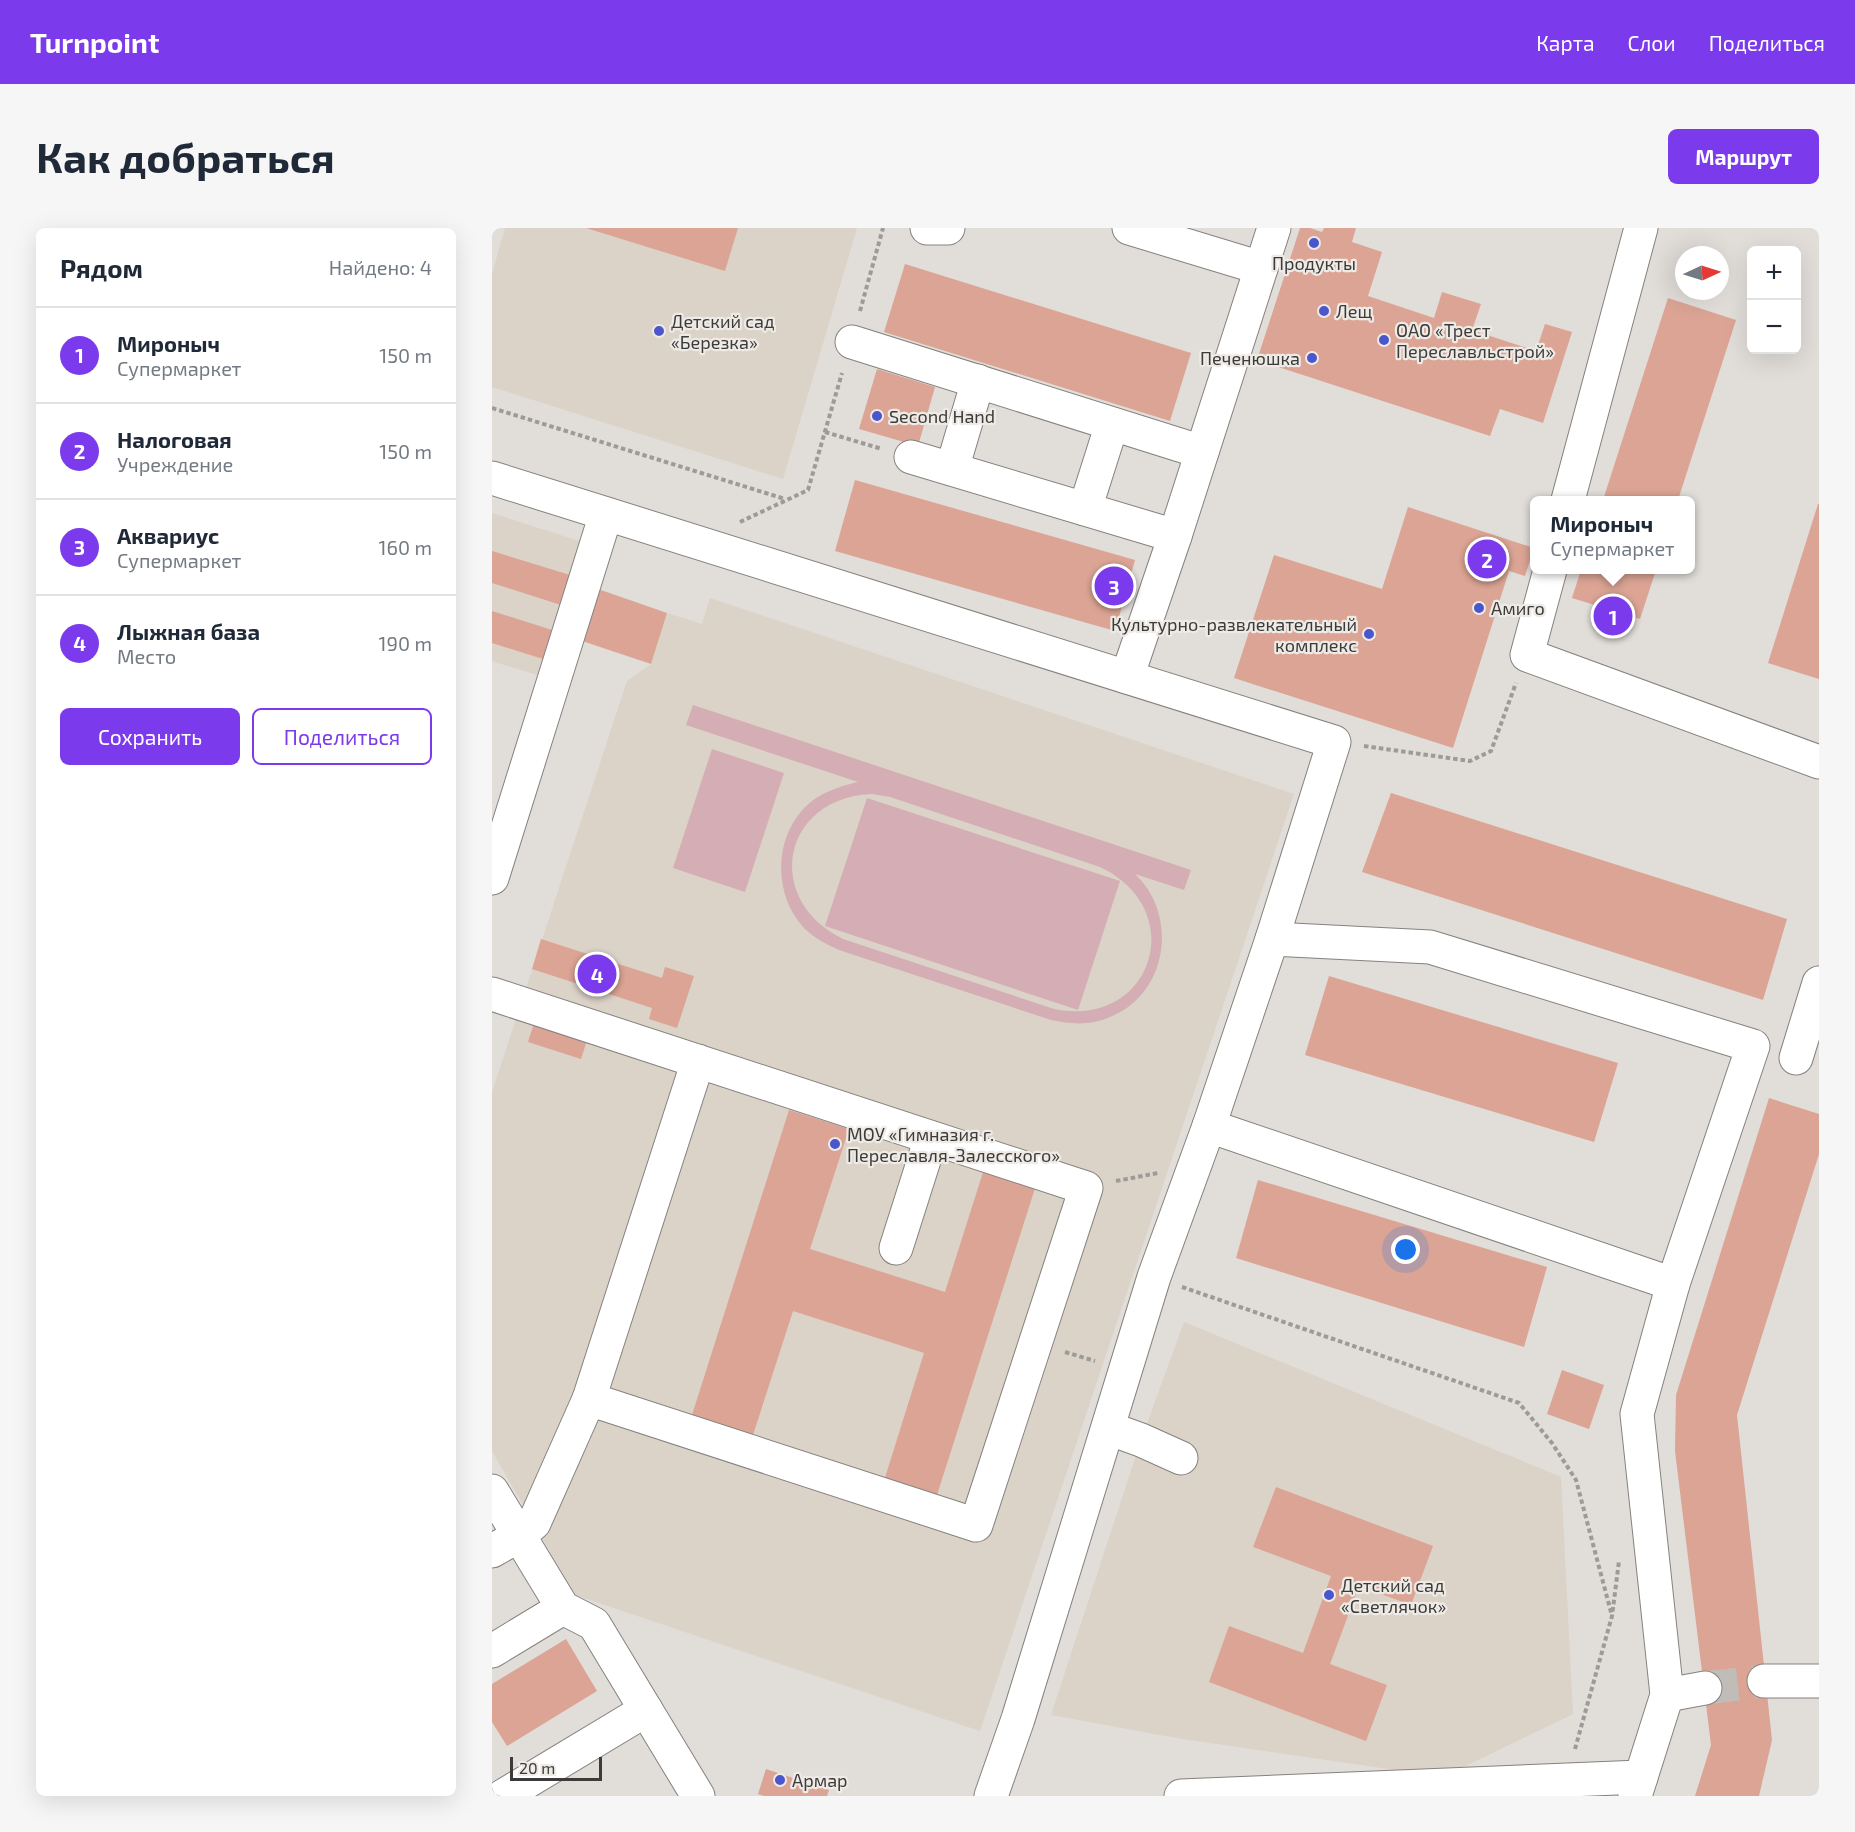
<!DOCTYPE html>
<html lang="ru">
<meta charset="utf-8">
<style>
body{margin:0;font-family:"Exo 2",sans-serif;background:#f6f6f7;color:#1f2937}
.controls{position:absolute;right:18px;top:18px;display:grid;overflow:hidden;border-radius:9px;box-shadow:0 6px 24px #0002}
.controls button{width:54px;height:54px;display:grid;place-items:center;padding:0;border:0;border-bottom:2px solid #e0e1e3;background:#fff;color:#1f2937;font:30px sans-serif}
.compass{position:absolute;left:1183px;top:18px;width:54px;height:54px;border-radius:50%;background:#fff;box-shadow:0 6px 24px #0002;rotate:86deg}
.scale{position:absolute;left:18px;bottom:15px;width:92px;box-sizing:border-box;padding-left:6px;border:3px solid #3c3b39;border-top:0;font-size:16px;line-height:21px;white-space:nowrap;color:#3c3b39;-webkit-text-stroke:4px #eeeae6;paint-order:stroke}
.you{position:absolute;left:914px;top:1022px;width:21px;height:21px;margin:-15px;border:4px solid #fff;border-radius:50%;background:#1a73e8;box-shadow:0 0 0 9px #1a73e833}
.badge{display:grid;place-items:center;width:39px;height:39px;border-radius:50%;background:#7c3aed;color:#fff;font-size:20px;font-weight:700}
.pin{position:absolute;translate:-50% -50%;border:3px solid #fff;box-shadow:0 2px 6px #0006}
.popup{position:absolute;left:1038px;top:268px;width:165px;height:78px;box-sizing:border-box;display:grid;place-content:center;border-radius:9px;background:#fff;filter:drop-shadow(0 2px 4px #0005);font-size:20px;white-space:nowrap;color:#747a83}
.popup b{font-size:22px;color:#1f2937}
.popup::after{content:'';position:absolute;left:50%;top:100%;margin-left:-12px;border:12px solid transparent;border-top-color:#fff}
.list{margin:0;padding:0;list-style:none}
h2{display:flex;justify-content:space-between;align-items:center;height:78px;margin:0;padding:0 24px;font-size:26px}
h2 small{font-size:20px;font-weight:400;color:#747a83}
.list li{display:grid;grid-template-columns:39px 1fr auto;gap:18px;align-items:center;box-sizing:border-box;height:96px;padding:0 24px;border-top:2px solid #e0e1e3}
.list b{display:block;font-size:22px;white-space:nowrap}
.list p{margin:0;font-size:20px;white-space:nowrap;color:#747a83}
.list em{font-size:20px;font-style:normal;color:#747a83}
.actions{display:flex;gap:12px;padding:18px 24px}
.actions a{flex:1;padding:14px 0;border:2px solid #7c3aed;border-radius:9px;text-align:center;font-size:21px;color:#7c3aed}
.actions .main{background:#7c3aed;color:#fff}
.map{position:relative;flex:none;width:1327px;height:1568px;overflow:hidden;border-radius:9px}
header{display:flex;align-items:center;gap:36px;box-sizing:border-box;height:84px;padding:0 30px;background:#7c3aed;color:#fff}
header strong{font-size:28px}
nav{display:flex;gap:33px;margin-inline-start:auto;font-size:21px}
.intro{display:flex;align-items:center;justify-content:space-between;box-sizing:border-box;height:144px;padding:0 36px}
h1{margin:0;font-size:42px}
.button{padding:15px 27px;border-radius:9px;background:#7c3aed;color:#fff;font-size:21px;font-weight:700}
main{display:flex;gap:36px;padding:0 36px}
aside{flex:1;background:#fff;border-radius:9px;box-shadow:0 6px 24px #0002}
.map>svg:first-child{display:block}
.built{fill:#dbd2c8}
.green{fill:#d4aeb4;fill-rule:evenodd}
.building{fill:#dba494}
.lines{fill:none;stroke-linecap:round;stroke-linejoin:round}
.minor-tunnel{stroke:#c0bdb9;stroke-width:33;stroke-dasharray:33 16;stroke-linecap:butt}
.minor-casing{stroke:#85827e;stroke-width:35}
.path{stroke:#9d9b98;stroke-width:4;stroke-dasharray:4.5 3;stroke-linecap:butt}
.minor{stroke:#fff;stroke-width:33}
.poi-dot{fill:#4a56cc;stroke:#eeeae6;stroke-width:2}
.labels{text-anchor:middle;dominant-baseline:central;stroke-width:4.5;stroke-linejoin:round;paint-order:stroke}
.poi-label{font-size:18px;fill:#3c3b39;stroke:#eeeae6;text-anchor:start}
</style>
<header>
<strong>Turnpoint</strong>
<nav><a>Карта</a><a>Слои</a><a>Поделиться</a></nav>
</header>
<div class="intro"><h1>Как добраться</h1><a class="button">Маршрут</a></div>
<main>
<aside>
<h2>Рядом<small>Найдено: 4</small></h2>
<ul class="list">
<li><span class="badge">1</span><div><b>Мироныч</b><p>Супермаркет</p></div><em>150 m</em></li>
<li><span class="badge">2</span><div><b>Налоговая</b><p>Учреждение</p></div><em>150 m</em></li>
<li><span class="badge">3</span><div><b>Аквариус</b><p>Супермаркет</p></div><em>160 m</em></li>
<li><span class="badge">4</span><div><b>Лыжная база</b><p>Место</p></div><em>190 m</em></li>
</ul>
<div class="actions"><a class="main">Сохранить</a><a>Поделиться</a></div>
</aside>
<div class="map">
<svg width="1327" height="1568" viewBox="0 0 1327 1568">
<rect width="100%" height="100%" fill="#e1ddd9"/>
<g class="built">
<polygon points="13,0 365,0 291,251 0,159 0,46"/>
<polygon points="0,285 90,314 48,448 0,433"/>
<polygon points="218,370 802,566 488,1503 83,1367 0,1223 0,864 135,453 159,436 175,385 210,396"/>
<polygon points="692,1094 1069,1249 1081,1486 951,1549 684,1510 559,1487 649,1212"/>
</g>
<g class="green">
<path d="M201 477 699 642 692 662 643 646C687 687 676 766 618 789 598 798 579 796 559 792L347 722C334 716 322 710 312 700 278 664 282 599 324 570 337 562 352 557 366 554L194 497ZM380 566 398 569 608 639C699 682 660 801 562 781L351 711C270 672 290 569 380 566Z"/>
<polygon points="220,521 292,545 253,664 181,640"/>
<polygon points="375,570 628,653 586,782 333,698"/>
</g>
<g class="building">
<polygon points="94,0 246,0 233,43"/>
<polygon points="808,0 818,0 830,4 832,0 864,0 860,14 890,24 876,68 942,90 950,64 989,76 980,102 1044,123 1053,96 1080,104 1051,195 1008,181 998,208 765,132"/>
<polygon points="413,36 699,125 678,193 392,104"/>
<polygon points="1176,70 1244,92 1186,272 1111,272"/>
<polygon points="385,141 443,159 426,218 367,201"/>
<polygon points="363,252 643,332 623,403 343,323"/>
<polygon points="1326,276 1327,276 1327,451 1276,435"/>
<polygon points="916,279 1042,320 1033,348 1017,343 961,520 742,450 782,327 890,361"/>
<polygon points="0,323 78,347 69,377 0,355"/>
<polygon points="1089,342 1164,342 1148,391 1080,370"/>
<polygon points="106,361 175,385 159,436 90,413"/>
<polygon points="0,383 60,402 51,431 0,415"/>
<polygon points="899,565 1295,691 1271,772 870,644"/>
<polygon points="49,711 170,750 173,739 202,748 185,800 157,791 160,780 40,741"/>
<polygon points="837,748 1126,835 1102,914 813,827"/>
<polygon points="43,792 96,809 89,831 36,814"/>
<polygon points="1277,870 1327,886 1327,926 1245,1187 1280,1512 1267,1568 1203,1568 1219,1517 1183,1223 1184,1167"/>
<polygon points="297,882 357,901 318,1021 453,1064 493,938 545,954 444,1270 392,1253 432,1125 301,1083 261,1207 200,1187"/>
<polygon points="766,952 1055,1039 1032,1119 744,1030"/>
<polygon points="1070,1142 1112,1157 1097,1201 1055,1186"/>
<polygon points="784,1259 941,1318 919,1377 867,1358 838,1436 895,1457 874,1513 717,1454 737,1398 811,1425 839,1348 761,1319"/>
<polygon points="74,1411 105,1463 15,1518 0,1494 0,1456"/>
<polygon points="274,1541 337,1562 335,1568 272,1568 266,1566"/>
</g>
<g class="lines">
<polyline class="minor-tunnel" points="1213,1460 1272,1453"/>
<g class="minor-casing">
<g id="minor">
<polyline points="435,0 456,0"/>
<polyline points="637,0 769,40"/>
<polyline points="360,114 710,224"/>
<polyline points="419,229 683,308"/>
<polyline points="460,241 486,153"/>
<polyline points="0,250 842,514 780,711 717,898 662,1049 526,1491 499,1568"/>
<polyline points="1076,272 1149,0"/>
<polyline points="593,281 620,196"/>
<polyline points="1058,342 1035,427 1327,534"/>
<polyline points="635,449 683,308 782,0"/>
<polyline points="0,650 114,286"/>
<polyline points="0,766 594,960 484,1297 97,1171 206,833"/>
<polyline points="1304,830 1327,755"/>
<polyline points="717,898 1181,1056 1261,818 938,719 780,711"/>
<polyline points="404,1020 439,910"/>
<polyline points="616,1200 649,1212 689,1230"/>
<polyline points="0,1263 71,1380 102,1396 206,1568"/>
<polyline points="0,1323 28,1307 42,1295 97,1171"/>
<polyline points="0,1423 71,1380"/>
<polyline points="1272,1453 1327,1453"/>
<polyline points="1175,1467 1213,1460"/>
<polyline points="11,1568 154,1482"/>
<polyline points="689,1568 1149,1549"/>
<polyline points="1143,1568 1175,1467 1145,1186 1181,1056"/>
</g>
</g>
<g class="path">
<polyline points="368,83 391,0"/>
<polyline points="0,180 293,271"/>
<polyline points="333,204 390,221"/>
<polyline points="248,294 316,262 350,145"/>
<polyline points="872,518 978,533 999,523 1024,455"/>
<polyline points="624,953 666,945"/>
<polyline points="690,1059 1027,1175 1060,1215 1084,1252 1120,1388"/>
<polyline points="573,1124 603,1133"/>
<polyline points="1083,1521 1120,1388 1127,1333"/>
</g>
<use href="#minor" class="minor"/>
</g>
<g class="poi-dot">
<circle cx="822" cy="15" r="6"/>
<circle cx="832" cy="83" r="6"/>
<circle cx="167" cy="103" r="6"/>
<circle cx="892" cy="112" r="6"/>
<circle cx="820" cy="130" r="6"/>
<circle cx="385" cy="188" r="6"/>
<circle cx="987" cy="380" r="6"/>
<circle cx="877" cy="406" r="6"/>
<circle cx="343" cy="916" r="6"/>
<circle cx="837" cy="1367" r="6"/>
<circle cx="288" cy="1552" r="6"/>
</g>
<g class="labels">
<g class="poi-label">
<text x="822" y="35" text-anchor="middle">Продукты</text>
<text x="844" y="83">Лещ</text>
<text x="179" y="93">Детский сад<tspan x="179" dy="21">«Березка»</tspan></text>
<text x="904" y="102">ОАО «Трест<tspan x="904" dy="21">Переславльстрой»</tspan></text>
<text x="808" y="130" text-anchor="end">Печенюшка</text>
<text x="397" y="188">Second Hand</text>
<text x="999" y="380">Амиго</text>
<text x="865" y="396" text-anchor="end">Культурно-развлекательный<tspan x="865" dy="21">комплекс</tspan></text>
<text x="355" y="906">МОУ «Гимназия г.<tspan x="355" dy="21">Переславля-Залесского»</tspan></text>
<text x="849" y="1357">Детский сад<tspan x="849" dy="21">«Светлячок»</tspan></text>
<text x="300" y="1552">Армар</text>
</g>
</g>
</svg>
<div class="controls">
<button>+</button>
<button>−</button>
</div>
<svg class="compass" viewBox="-18 -18 36 36"><path d="M0-13l5 13h-10z" fill="#e53935"/><path d="M0 13l5-13h-10z" fill="#747a83"/></svg>
<div class="scale">20 m</div>
<div class="you"></div>
<div class="pin badge" style="left:1121px;top:388px">1</div>
<div class="popup"><b>Мироныч</b>Супермаркет</div>
<div class="pin badge" style="left:995px;top:331px">2</div>
<div class="pin badge" style="left:622px;top:358px">3</div>
<div class="pin badge" style="left:105px;top:746px">4</div>
</div>
</main>
